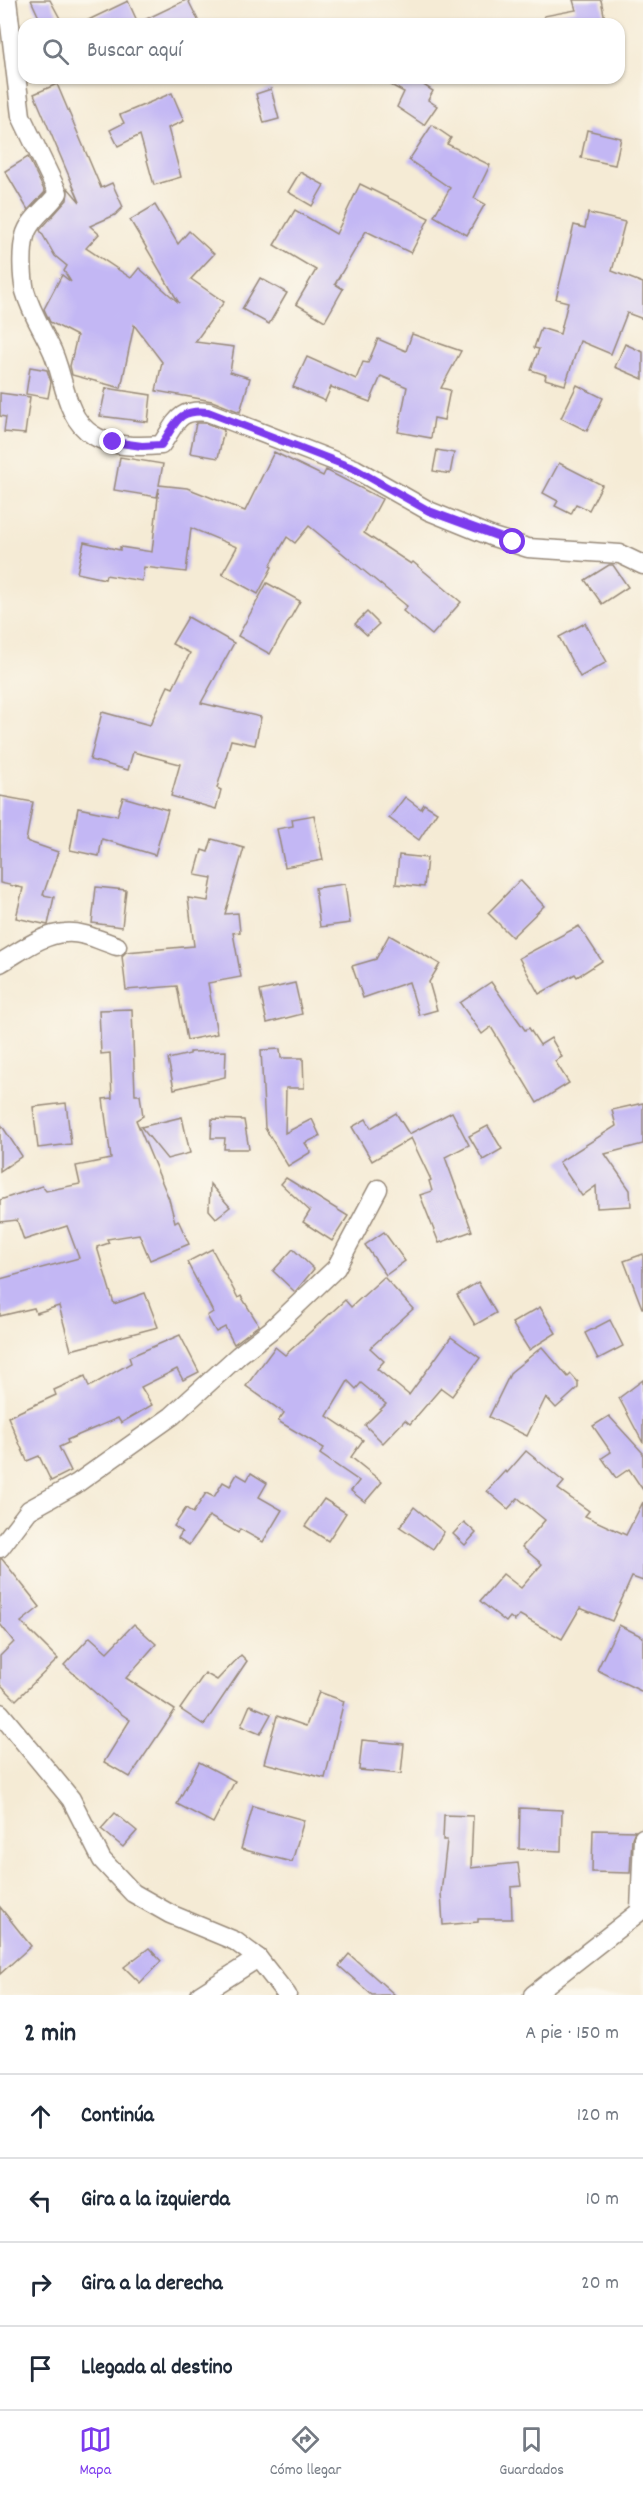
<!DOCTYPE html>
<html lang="es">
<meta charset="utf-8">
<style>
body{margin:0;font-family:Dekko,sans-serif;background:#f2f2f3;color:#1f2937}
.stop{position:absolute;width:18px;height:18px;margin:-14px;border:4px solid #7c3aed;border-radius:50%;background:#fff}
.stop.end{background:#7c3aed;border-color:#fff;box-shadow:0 2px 6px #0008}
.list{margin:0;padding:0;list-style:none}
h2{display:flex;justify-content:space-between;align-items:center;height:78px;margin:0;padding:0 24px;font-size:26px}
h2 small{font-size:20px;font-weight:400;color:#747a83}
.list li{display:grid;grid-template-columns:39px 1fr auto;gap:18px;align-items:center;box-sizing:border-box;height:84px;padding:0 24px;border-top:2px solid #e0e1e3}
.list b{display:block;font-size:22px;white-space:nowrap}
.list em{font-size:20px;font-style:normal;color:#747a83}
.icon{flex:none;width:33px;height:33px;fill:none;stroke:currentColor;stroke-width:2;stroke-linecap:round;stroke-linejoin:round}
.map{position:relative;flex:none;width:643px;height:1995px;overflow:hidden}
.search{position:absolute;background:#fff;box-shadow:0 2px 4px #0004;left:18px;right:18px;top:18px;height:66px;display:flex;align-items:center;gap:15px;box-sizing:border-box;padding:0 21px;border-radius:18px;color:#747a83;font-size:22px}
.sheet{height:414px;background:#fff}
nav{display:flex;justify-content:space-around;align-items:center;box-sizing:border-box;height:84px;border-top:2px solid #e0e1e3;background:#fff;font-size:16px;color:#747a83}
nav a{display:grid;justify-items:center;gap:3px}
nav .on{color:#7c3aed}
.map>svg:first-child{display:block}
.building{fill:#c3b7f4}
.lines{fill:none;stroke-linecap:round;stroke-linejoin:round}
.street-casing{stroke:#988a7a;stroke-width:21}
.street{stroke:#fff;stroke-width:18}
.route{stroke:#7c3aed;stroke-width:8}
</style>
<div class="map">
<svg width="643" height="1995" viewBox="0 0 643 1995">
<rect width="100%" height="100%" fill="#fbf7ec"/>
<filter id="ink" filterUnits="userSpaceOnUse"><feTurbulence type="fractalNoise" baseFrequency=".0167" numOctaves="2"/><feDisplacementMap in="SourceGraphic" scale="12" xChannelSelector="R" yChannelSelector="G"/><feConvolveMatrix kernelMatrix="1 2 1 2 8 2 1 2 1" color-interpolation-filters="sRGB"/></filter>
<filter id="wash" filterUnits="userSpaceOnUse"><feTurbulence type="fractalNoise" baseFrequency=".008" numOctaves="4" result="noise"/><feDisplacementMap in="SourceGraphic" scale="24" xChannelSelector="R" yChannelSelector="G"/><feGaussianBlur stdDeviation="1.35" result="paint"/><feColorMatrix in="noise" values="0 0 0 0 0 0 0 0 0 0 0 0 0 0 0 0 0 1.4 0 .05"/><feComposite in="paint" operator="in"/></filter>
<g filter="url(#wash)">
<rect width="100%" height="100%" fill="#f5ebd5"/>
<g id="blocks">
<g class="building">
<polygon points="31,0 50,0 63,24 42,24"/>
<polygon points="186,0 188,0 200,24 80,24 128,1 138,23"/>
<polygon points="573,0 601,0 606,24 545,24 544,16 576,10"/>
<polygon points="378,78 413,78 433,91 428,100 437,106 424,125 397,107 404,92"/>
<polygon points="57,84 101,188 112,183 123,207 115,215 90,226 99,234 86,248 131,278 139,268 179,303 130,220 155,205 178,244 189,231 214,254 191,279 224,302 195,342 234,347 230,372 250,378 240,412 212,401 156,391 162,362 134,325 121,388 72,375 70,366 77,336 50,322 44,309 62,275 71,282 64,271 67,266 55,256 40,230 67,200 68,188 80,202 34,94"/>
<polygon points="271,89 279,119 264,123 256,94"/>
<polygon points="172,93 184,121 168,128 181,177 154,185 140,135 118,146 110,130 124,123 120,115"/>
<polygon points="432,125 451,138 447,144 490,165 474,198 485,204 467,235 434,216 450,188 409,160"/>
<polygon points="587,130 621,138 615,165 581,158"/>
<polygon points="28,157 45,192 28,210 5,171"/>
<polygon points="300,172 324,185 312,206 288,192"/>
<polygon points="360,184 429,218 411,253 366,231 335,284 343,289 325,321 296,304 316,270 274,245 295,210 336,234"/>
<polygon points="588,213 625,222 612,271 643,283 643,319 627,313 611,354 580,341 565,385 545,379 546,375 531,370 539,349 534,348 541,328 560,334 568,302 556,299 574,225 585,228"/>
<polygon points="260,278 287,293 269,324 242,309"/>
<polygon points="412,334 461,351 441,388 450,390 444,420 434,418 431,438 398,432 407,387 381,376 370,402 331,387 325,401 293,387 307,357 356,379 363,362 368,363 378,339 406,351"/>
<polygon points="625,344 643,352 643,379 615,367"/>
<polygon points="30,367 47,370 51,382 48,398 26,394"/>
<polygon points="577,385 603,398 587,431 561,418"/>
<polygon points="106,388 151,395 148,422 100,416"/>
<polygon points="0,393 30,397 25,434 4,432 6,417 0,416"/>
<polygon points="196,423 206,423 224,430 218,458 190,453"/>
<polygon points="437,450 454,453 450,474 433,471"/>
<polygon points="274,452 323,476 326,470 382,499 364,533 411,564 413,562 461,602 432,635 403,611 407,606 309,526 295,543 287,537 270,566 272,567 258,594 222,574 237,547 191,528 186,572 144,567 142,581 106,575 105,579 77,573 84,542 120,550 120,547 152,552 159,488 157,497 114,490 120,457 163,464 159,485 187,488 245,511"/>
<polygon points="559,463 602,485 589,510 576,504 571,514 555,506 558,501 543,493"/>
<polygon points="609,565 613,565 628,587 602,604 585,580"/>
<polygon points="267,583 300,601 270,654 238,636"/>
<polygon points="367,612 379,624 367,635 355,624"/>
<polygon points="188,617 234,643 201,703 261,717 255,745 231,740 217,788 221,790 216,809 171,796 180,764 133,752 128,770 90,760 102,712 150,725 168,686 173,688 190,653 172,644"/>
<polygon points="585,623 607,662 580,677 559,637"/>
<polygon points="0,796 33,802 26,841 58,852 43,895 54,897 48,925 16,918 23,888 0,883"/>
<polygon points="123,797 168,810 155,855 102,839 99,856 70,850 78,808 117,816"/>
<polygon points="405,797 421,809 424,804 437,812 419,840 389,818"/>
<polygon points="314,815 323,860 285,867 277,829 293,826 292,819"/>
<polygon points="212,839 244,848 225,914 238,913 240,932 233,933 241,977 208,983 217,1034 187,1040 177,986 126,990 122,956 126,952 194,946 188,898 208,901 212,878 195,875 202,850 208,852"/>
<polygon points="399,855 427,858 424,887 396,884"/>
<polygon points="520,880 544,906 512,937 488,913"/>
<polygon points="345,884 350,923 320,927 315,888"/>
<polygon points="96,887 126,890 122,927 92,923"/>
<polygon points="579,926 602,961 577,977 575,974 539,994 519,958"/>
<polygon points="389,935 440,964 429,982 437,1010 419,1015 409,982 363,998 352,966 376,959"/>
<polygon points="491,982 525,1030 529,1028 540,1045 551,1038 562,1057 555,1061 569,1083 537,1103 491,1027 482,1034 460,1003"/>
<polygon points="295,983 302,1014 267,1023 260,991"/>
<polygon points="132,1009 135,1095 140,1095 143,1116 136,1120 169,1199 175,1222 178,1220 189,1244 150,1260 139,1234 107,1239 109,1243 97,1247 114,1304 145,1293 158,1327 71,1350 59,1306 36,1313 34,1308 0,1316 0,1279 79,1258 67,1226 24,1240 17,1220 0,1222 0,1200 42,1186 46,1191 80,1184 76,1166 111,1159 103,1099 112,1098 110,1053 101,1054 99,1010"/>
<polygon points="280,1049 281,1058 303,1058 304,1088 286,1088 285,1133 312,1119 320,1136 305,1143 311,1152 288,1166 265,1128 261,1050"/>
<polygon points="226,1051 225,1077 174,1089 168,1059 190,1054 190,1052"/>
<polygon points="66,1103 71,1144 38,1148 33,1107"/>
<polygon points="643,1103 643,1144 605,1154 630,1190 631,1206 597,1208 596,1186 582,1196 559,1162 616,1126 612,1110"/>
<polygon points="452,1112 469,1145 445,1157 472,1231 439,1243 420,1195 432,1191 429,1181 431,1180 411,1138 372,1161 352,1127 366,1119 371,1128 396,1113 409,1134"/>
<polygon points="182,1117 190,1153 167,1159 141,1127"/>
<polygon points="212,1119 244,1120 249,1149 224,1149 225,1138 211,1138"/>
<polygon points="0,1123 22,1156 0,1171"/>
<polygon points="488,1126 502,1149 483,1160 469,1136"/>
<polygon points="286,1178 348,1216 332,1241 303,1222 310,1211 281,1184"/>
<polygon points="210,1184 230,1207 216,1218 209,1210"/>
<polygon points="384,1232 405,1261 386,1275 365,1245"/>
<polygon points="212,1249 238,1298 241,1296 259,1325 234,1344 225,1327 216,1332 207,1316 213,1312 187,1262"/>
<polygon points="293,1249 314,1269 295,1292 273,1271"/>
<polygon points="643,1254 643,1308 642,1308 624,1261"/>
<polygon points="384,1277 413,1309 370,1348 384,1361 377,1369 409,1395 451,1337 480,1358 452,1396 441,1388 410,1424 405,1420 383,1443 365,1425 386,1404 361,1383 356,1389 348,1381 327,1416 363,1440 351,1457 382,1482 365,1502 351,1491 359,1481 320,1454 324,1448 278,1421 284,1413 246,1386 275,1347 285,1355 345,1300 351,1307"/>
<polygon points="478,1282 496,1313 475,1325 457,1295"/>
<polygon points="540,1307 556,1333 529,1350 512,1323"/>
<polygon points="610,1320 623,1346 598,1359 585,1333"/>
<polygon points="180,1335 199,1372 183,1380 177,1369 141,1387 152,1405 121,1423 118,1418 67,1440 68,1443 59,1447 71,1471 51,1481 39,1456 27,1461 8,1417 56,1395 54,1390 85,1376 89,1387 131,1363 129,1357"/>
<polygon points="542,1347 568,1377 571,1374 578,1382 578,1388 556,1408 546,1397 527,1436 489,1417 511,1372"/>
<polygon points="643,1380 643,1443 619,1398"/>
<polygon points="609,1416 643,1453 643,1490 629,1469 616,1478 602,1458 611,1452 593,1426"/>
<polygon points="526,1451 564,1482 558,1489 589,1511 585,1516 626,1535 643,1502 643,1581 632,1577 612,1621 580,1608 562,1639 520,1615 515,1621 510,1617 506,1622 480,1601 503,1574 521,1588 542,1564 522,1547 545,1520 518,1498 508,1509 487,1491 505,1471 507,1473"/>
<polygon points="251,1473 267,1483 259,1497 282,1510 263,1542 240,1529 238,1533 209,1516 189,1545 178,1538 182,1532 174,1526 186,1508 193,1513 206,1493 214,1497 223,1482 230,1486 237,1474 247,1480"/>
<polygon points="324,1499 346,1513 328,1541 305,1526"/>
<polygon points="414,1507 444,1532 433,1549 400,1527"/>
<polygon points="464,1522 476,1533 465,1545 453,1534"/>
<polygon points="0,1559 2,1559 40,1607 21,1622 58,1659 16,1700 0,1684 0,1656 14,1642 0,1624"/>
<polygon points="134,1624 156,1644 126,1678 175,1710 130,1777 104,1762 130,1720 110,1706 64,1665 90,1637 107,1652"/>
<polygon points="619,1625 643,1637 643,1692 597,1670"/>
<polygon points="241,1655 247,1661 204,1725 180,1709 205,1673 217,1680"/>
<polygon points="319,1692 344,1701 325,1778 264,1763 277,1716 306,1726"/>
<polygon points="250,1705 271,1714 260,1734 241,1726"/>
<polygon points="362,1740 404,1744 401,1774 359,1770"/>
<polygon points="199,1762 235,1781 213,1823 177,1804"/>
<polygon points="253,1806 304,1820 292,1862 241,1849"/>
<polygon points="520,1808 562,1810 561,1851 519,1849"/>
<polygon points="115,1813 137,1831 123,1847 101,1829"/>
<polygon points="444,1815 473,1816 471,1868 518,1863 521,1886 511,1887 512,1919 478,1919 478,1922 443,1925 441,1893 447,1840 443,1840"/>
<polygon points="593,1830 635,1831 632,1838 630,1873 592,1872"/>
<polygon points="0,1907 31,1946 0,1974"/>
<polygon points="149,1948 161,1961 140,1983 124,1967"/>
<polygon points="349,1954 395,1995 372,1995 339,1966"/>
</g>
</g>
</g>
<g filter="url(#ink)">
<use href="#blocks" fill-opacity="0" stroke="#988a7a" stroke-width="1.5"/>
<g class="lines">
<g class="street-casing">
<g id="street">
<path d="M7 0 21 116 58 193C49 207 29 219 25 236 21 251 22 276 25 291 31 312 41 327 50 346 65 374 63 417 93 435 111 447 140 447 161 445 177 422 177 409 208 412L355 469 429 511 493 537 528 548 620 554 643 565"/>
<path d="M0 963C20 952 42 934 65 933 82 931 101 941 117 946"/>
<polyline points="0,1548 29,1510 76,1484 172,1416 239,1355 271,1330 336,1268 378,1189"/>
<polyline points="0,1713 71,1799 102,1860 133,1893 170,1914 235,1941 258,1958 287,1995"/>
<polyline points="640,1910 643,1838"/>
<polyline points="200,1995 258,1958"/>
<polyline points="533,1995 643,1909"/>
</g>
</g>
<use href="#street" class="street"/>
</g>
</g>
<g class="lines" filter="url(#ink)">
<path class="route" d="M113 442 142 446 161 445C177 422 177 409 208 412L355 469 429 511 513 542"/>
</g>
</svg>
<div class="stop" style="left:513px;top:542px"></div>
<div class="stop end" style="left:113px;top:442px"></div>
<div class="search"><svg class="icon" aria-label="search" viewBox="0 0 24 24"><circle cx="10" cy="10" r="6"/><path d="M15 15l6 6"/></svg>Buscar aquí</div>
</div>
<section class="sheet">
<h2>2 min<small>A pie · 150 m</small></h2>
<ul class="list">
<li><svg class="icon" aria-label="ahead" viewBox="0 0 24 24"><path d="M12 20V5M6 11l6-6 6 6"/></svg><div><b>Continúa</b></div><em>120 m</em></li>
<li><svg class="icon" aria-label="left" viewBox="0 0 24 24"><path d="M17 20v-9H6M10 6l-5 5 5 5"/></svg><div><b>Gira a la izquierda</b></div><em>10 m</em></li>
<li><svg class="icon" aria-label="right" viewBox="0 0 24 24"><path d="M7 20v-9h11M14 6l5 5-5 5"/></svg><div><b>Gira a la derecha</b></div><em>20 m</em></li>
<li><svg class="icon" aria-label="arrive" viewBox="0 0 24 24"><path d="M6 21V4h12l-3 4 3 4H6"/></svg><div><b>Llegada al destino</b></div></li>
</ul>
</section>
<nav>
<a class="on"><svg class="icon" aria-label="map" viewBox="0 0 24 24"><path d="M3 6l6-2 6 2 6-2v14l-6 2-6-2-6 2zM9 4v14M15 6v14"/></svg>Mapa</a>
<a><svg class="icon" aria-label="directions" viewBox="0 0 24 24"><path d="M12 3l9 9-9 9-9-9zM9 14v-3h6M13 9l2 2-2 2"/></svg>Cómo llegar</a>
<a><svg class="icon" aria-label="saved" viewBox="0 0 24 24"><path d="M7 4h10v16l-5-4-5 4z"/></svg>Guardados</a>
</nav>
